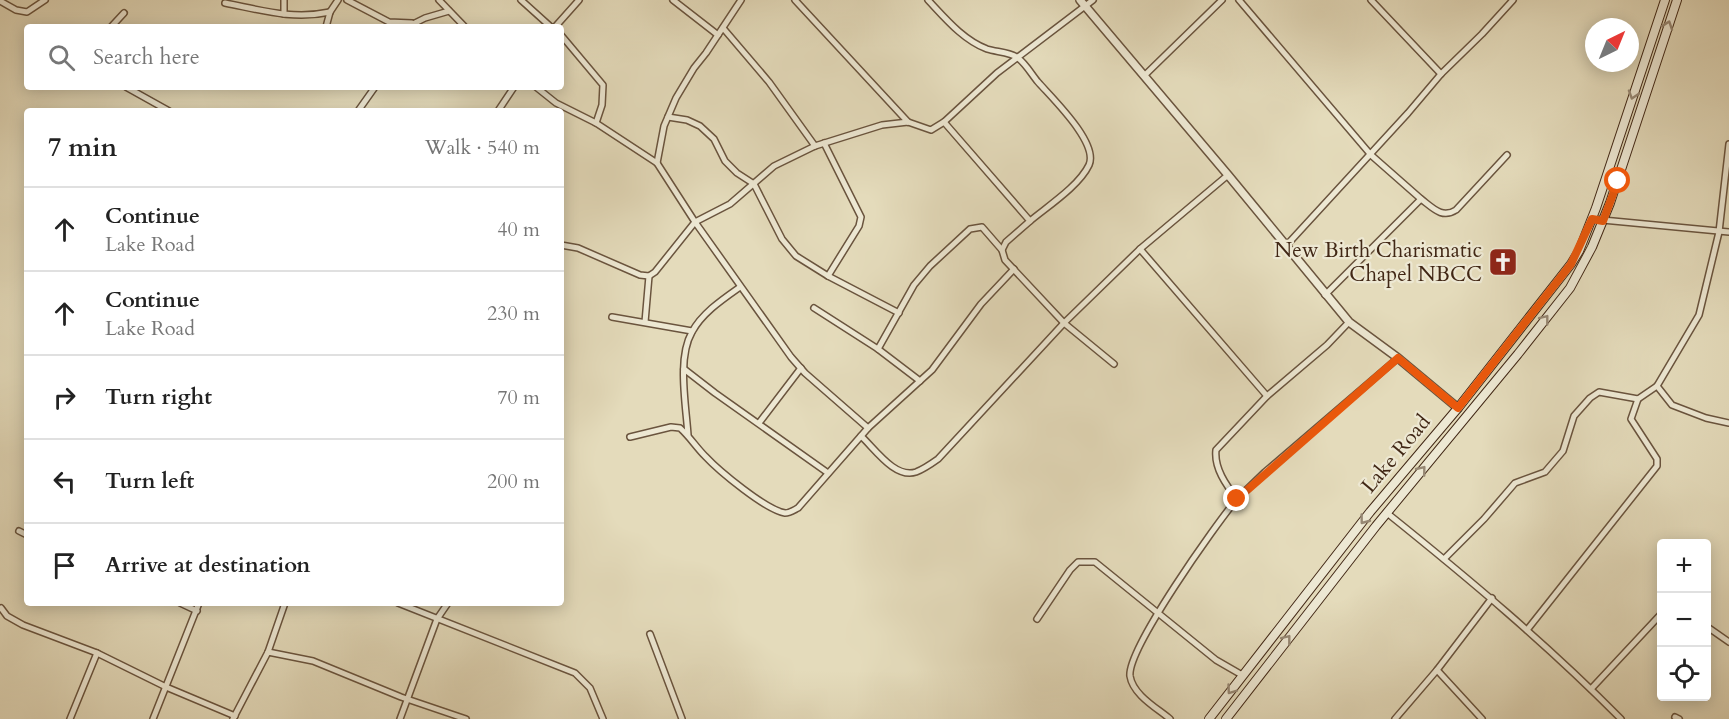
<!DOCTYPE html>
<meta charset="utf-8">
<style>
body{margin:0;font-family:Cardo,serif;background:#f6f6f6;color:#222}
.controls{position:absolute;right:18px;bottom:18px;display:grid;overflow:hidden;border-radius:6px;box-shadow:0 3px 15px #0003}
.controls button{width:54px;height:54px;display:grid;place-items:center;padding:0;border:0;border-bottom:2px solid #e0e0e0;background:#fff;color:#222;font:30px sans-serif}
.compass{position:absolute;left:1585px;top:18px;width:54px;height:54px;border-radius:50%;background:#fff;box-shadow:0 3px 15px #0003;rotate:43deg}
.stop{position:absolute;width:18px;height:18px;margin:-14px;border:4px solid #ea580c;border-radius:50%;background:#fff}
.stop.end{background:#ea580c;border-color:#fff;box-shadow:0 2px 6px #0008}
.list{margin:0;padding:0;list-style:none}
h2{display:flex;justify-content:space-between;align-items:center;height:78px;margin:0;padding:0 24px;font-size:26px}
h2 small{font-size:20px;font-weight:400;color:#767676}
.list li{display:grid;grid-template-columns:39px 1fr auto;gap:18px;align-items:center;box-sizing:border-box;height:84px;padding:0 24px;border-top:2px solid #e0e0e0}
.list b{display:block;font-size:22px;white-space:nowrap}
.list p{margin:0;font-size:20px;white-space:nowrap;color:#767676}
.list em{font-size:20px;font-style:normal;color:#767676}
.icon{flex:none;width:33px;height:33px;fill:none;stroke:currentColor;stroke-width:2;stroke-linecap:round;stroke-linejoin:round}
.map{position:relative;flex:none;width:1729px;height:719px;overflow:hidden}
.search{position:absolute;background:#fff;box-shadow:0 3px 15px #0003;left:24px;top:24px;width:540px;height:66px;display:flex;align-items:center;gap:15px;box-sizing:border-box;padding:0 21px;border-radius:6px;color:#767676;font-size:22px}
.panel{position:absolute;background:#fff;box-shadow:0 3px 15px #0003;left:24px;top:108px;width:540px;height:498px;border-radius:6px}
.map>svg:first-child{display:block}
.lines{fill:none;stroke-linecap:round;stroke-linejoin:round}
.minor-casing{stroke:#6a543e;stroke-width:8}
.tertiary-casing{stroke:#6a543e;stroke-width:10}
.secondary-casing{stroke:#412715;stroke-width:10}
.minor{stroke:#ede8d3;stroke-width:5}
.tertiary{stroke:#ede8d3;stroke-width:7}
.secondary{stroke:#ede8d3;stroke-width:8}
.oneway{stroke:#978874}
.route{stroke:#ea580c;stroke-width:8}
.labels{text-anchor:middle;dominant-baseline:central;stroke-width:4.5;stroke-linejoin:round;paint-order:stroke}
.poi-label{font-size:21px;fill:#412715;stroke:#ede8d3;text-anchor:end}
.street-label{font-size:21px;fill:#412715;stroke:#ede8d3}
</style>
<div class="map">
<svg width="1729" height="719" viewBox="0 0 1729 719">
<rect width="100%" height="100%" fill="#e4dbbb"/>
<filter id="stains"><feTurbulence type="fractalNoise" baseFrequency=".00333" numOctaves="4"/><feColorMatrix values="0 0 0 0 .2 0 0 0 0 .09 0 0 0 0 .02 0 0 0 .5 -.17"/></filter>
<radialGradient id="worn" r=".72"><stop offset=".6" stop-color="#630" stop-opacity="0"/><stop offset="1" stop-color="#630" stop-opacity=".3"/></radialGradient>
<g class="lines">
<g class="minor-casing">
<g id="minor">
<polyline points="347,0 389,22 412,23"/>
<polyline points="439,0 465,27"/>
<polyline points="521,0 551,27"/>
<polyline points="673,0 718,35"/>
<polyline points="741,0 706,53 694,68 676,98 664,126 657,163 695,222 791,357 805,373 868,428"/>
<polyline points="795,0 908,122"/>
<path d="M928 0C945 18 963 40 987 49 996 52 1011 52 1018 58 1026 64 1032 75 1038 82 1052 98 1099 143 1089 165 1079 186 1048 206 1030 221"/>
<polyline points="1239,0 1371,155 1421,199"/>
<polyline points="1371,0 1441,74"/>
<polyline points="0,1 16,10 27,12 45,0"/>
<path d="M225 3C261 10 293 20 330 12"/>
<polyline points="284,14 284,0"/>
<polyline points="411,25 425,18 449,11"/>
<polyline points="111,27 124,13"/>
<polyline points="326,27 330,12 338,0"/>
<polyline points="555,27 579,0"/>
<polyline points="723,28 769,82 815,146"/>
<polyline points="561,35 603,85 602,105 596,123"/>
<polyline points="1145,75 1222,0"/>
<polyline points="126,87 169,111"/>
<polyline points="536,87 556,103 596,123 657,163"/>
<polyline points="358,111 375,87"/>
<polyline points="498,111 514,87"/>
<polyline points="668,117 687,120 700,126 714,139 725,161 737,173 754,184 782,239 796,256 828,276 899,313"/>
<polyline points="944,122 1030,221 1006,242 1002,250 1005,260 1064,323 1114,364"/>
<polyline points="824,143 861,217 859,226 828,276"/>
<polyline points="1592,219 1729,232"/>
<polyline points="561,245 578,248 640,275 649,276 655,272 695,222 730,204 774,166 815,146 882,125 908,122 931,130 944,122 997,73 1093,0"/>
<polyline points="1285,247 1408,113 1441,74 1482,34 1513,0"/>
<polyline points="1140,249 1267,396"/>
<path d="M1325 295 1421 199C1433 208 1442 219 1456 210L1507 155"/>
<polyline points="814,308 878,349 920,381"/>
<polyline points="612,317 692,331"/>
<polyline points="645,322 649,276"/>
<polyline points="878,349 914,285 930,266 970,229 982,227 1002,250"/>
<polyline points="684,369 715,393 828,473"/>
<polyline points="1657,386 1672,405 1706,418 1729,423"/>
<polyline points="759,423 801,368"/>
<path d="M688 435C686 405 677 358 692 332 702 313 723 299 740 287"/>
<path d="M861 436C875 449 895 479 916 472 924 469 931 464 938 459L1064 323 1140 249 1228 175"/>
<path d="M630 437 671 427 680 428C690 437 696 447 705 456 719 471 766 510 785 513 790 513 794 510 798 508L868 428 932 370 981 304 1014 269"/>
<polyline points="1237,499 1265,472 1398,358"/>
<path d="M1387 513C1468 578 1548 645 1621 719"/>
<polyline points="19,531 27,535"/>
<polyline points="1444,559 1484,519 1515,483 1545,472 1563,451 1574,416 1590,398 1599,392 1638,399 1657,386 1699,315 1719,232 1729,144"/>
<polyline points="180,603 197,611"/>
<polyline points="398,603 575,673 590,688 603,719"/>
<polyline points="1,608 7,616 23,625 97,653 166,687 235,716"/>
<polyline points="1037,619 1070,570 1078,562 1095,562 1216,660 1242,675"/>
<polyline points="1706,626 1729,642"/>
<polyline points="1527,630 1657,466 1657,459 1631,419 1638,399"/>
<polyline points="650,634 682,719"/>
<polyline points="268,652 285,603"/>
<polyline points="1437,670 1482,719"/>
<polyline points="1591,689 1662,613"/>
<polyline points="1675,717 1679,719"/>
<polyline points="70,719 97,653"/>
<polyline points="153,719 199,603"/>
<polyline points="233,719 268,652 313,661 401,697 466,719"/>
<polyline points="400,719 437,619 448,603"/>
<path d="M1170 719C1157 708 1133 695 1130 676 1127 649 1216 524 1237 499 1226 485 1214 468 1216 450L1267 396 1327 345 1349 322"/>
<polyline points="1395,719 1437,670 1492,598"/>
</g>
</g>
<g class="tertiary-casing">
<polyline id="tertiary" points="1080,0 1228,175 1349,322 1398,358 1458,408"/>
</g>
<g class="secondary-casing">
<g id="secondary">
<polyline points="1209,719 1370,512 1458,408 1571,264 1579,251 1596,208 1665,0"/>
<polyline points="1226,719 1376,526 1518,354 1570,288 1592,247 1610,203 1677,0"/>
</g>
</g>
<use href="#minor" class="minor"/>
<use href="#tertiary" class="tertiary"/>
<use href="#secondary" class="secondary"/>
</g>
<defs><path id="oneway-chevron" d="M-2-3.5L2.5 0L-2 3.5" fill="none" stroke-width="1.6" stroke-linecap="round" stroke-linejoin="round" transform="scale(1.5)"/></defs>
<g class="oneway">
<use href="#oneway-chevron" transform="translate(1668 25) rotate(-71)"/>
<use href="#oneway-chevron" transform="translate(1633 95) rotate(108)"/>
<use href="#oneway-chevron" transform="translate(1545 319) rotate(-52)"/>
<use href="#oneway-chevron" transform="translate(1422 470) rotate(-51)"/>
<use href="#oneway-chevron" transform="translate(1364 520) rotate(127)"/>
<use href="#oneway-chevron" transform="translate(1287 639) rotate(-52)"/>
<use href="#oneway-chevron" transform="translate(1231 690) rotate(126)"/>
</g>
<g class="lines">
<polyline class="route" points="1237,499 1398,358 1458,408 1571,264 1592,219 1603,221 1618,181"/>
</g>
<defs>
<g id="church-square" transform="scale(1.5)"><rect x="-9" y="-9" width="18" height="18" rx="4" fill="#8f2418" stroke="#ede8d3"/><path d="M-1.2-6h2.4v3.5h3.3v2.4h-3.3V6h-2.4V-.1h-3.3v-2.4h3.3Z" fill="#fff"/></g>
</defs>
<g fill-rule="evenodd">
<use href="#church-square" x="1503" y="262"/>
</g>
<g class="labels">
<g class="poi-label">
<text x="1482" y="250">New Birth Charismatic<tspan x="1482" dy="24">Chapel NBCC</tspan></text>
</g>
<g class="street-label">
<text transform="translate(1396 454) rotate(-50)">Lake Road</text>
</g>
</g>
<rect width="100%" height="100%" filter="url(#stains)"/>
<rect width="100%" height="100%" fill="url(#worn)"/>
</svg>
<div class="controls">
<button>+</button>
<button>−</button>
<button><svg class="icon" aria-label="locate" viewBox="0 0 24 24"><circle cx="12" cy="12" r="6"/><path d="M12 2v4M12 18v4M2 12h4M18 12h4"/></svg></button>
</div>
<svg class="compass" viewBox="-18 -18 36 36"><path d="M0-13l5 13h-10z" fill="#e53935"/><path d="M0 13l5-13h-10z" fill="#767676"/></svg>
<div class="stop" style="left:1618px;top:181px"></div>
<div class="stop end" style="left:1237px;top:499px"></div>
<div class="search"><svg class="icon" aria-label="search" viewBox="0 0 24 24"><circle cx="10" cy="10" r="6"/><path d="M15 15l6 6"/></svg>Search here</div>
<section class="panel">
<h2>7 min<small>Walk · 540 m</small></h2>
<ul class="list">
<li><svg class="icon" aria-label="ahead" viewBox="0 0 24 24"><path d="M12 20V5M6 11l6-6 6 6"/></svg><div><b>Continue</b><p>Lake Road</p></div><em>40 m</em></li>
<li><svg class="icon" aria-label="ahead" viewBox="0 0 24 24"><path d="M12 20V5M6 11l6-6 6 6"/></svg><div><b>Continue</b><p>Lake Road</p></div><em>230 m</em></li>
<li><svg class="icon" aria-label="right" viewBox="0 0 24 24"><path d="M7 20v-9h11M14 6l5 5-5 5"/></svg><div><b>Turn right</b></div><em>70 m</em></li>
<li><svg class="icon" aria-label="left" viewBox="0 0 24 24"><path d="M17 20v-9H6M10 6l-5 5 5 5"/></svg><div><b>Turn left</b></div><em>200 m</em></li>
<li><svg class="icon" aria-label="arrive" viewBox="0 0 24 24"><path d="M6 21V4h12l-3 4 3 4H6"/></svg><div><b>Arrive at destination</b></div></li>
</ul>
</section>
</div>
